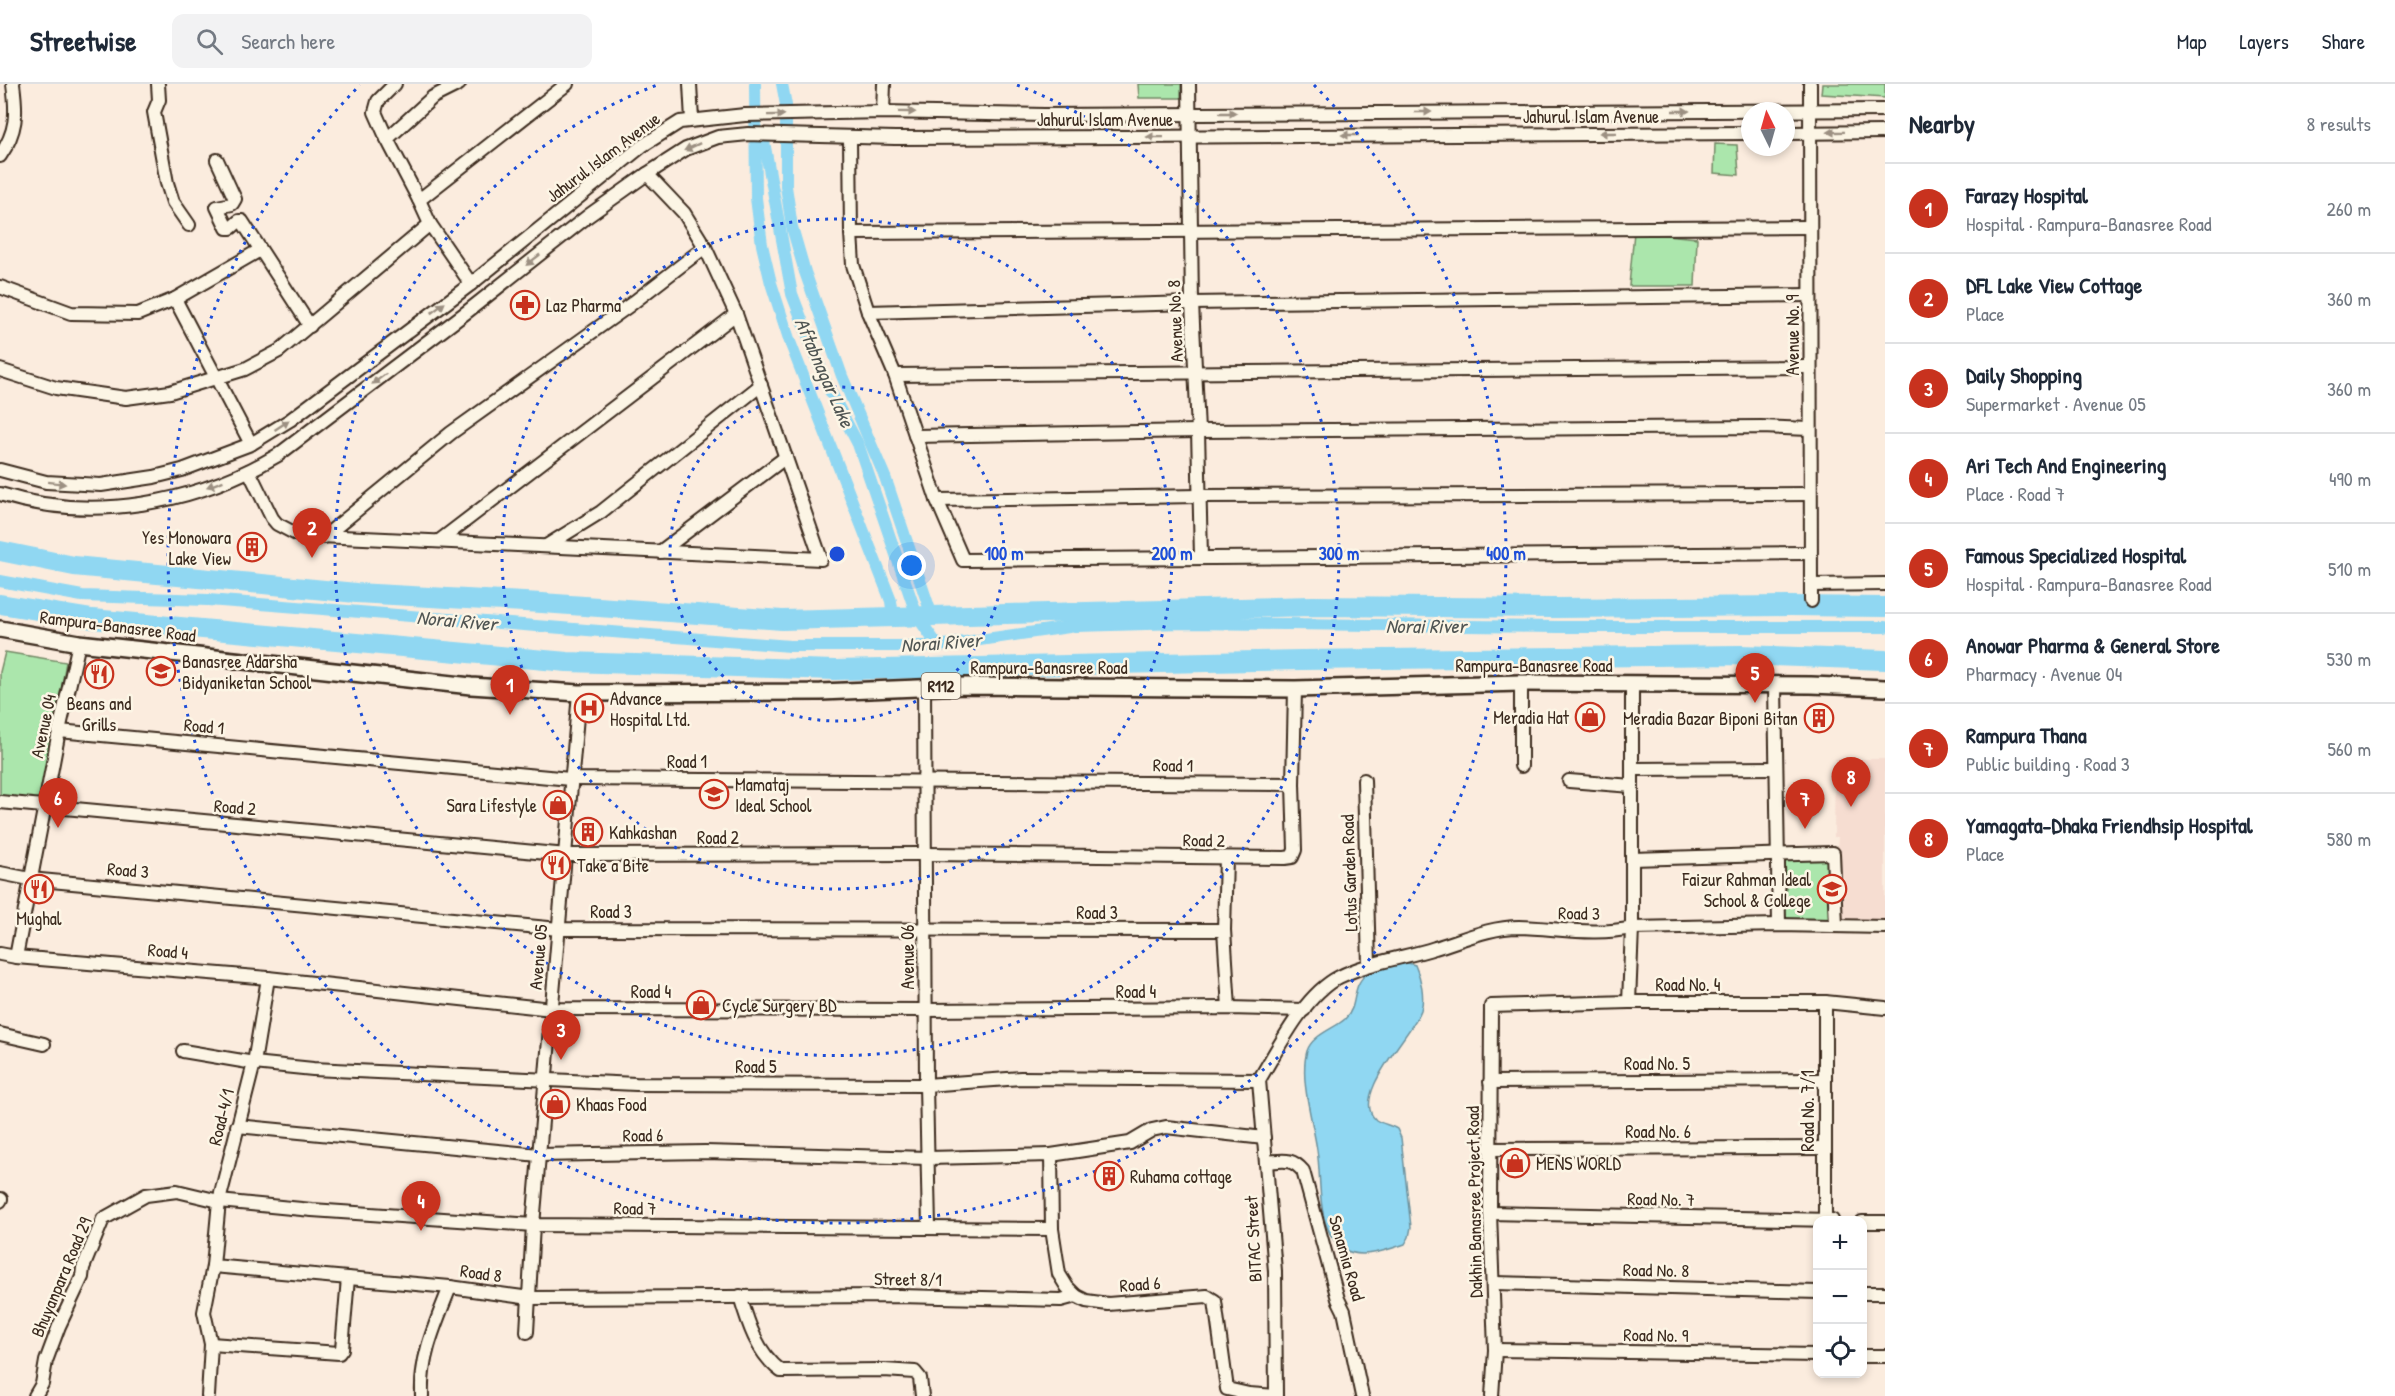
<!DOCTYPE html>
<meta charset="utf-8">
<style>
body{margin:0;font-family:"Patrick Hand",sans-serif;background:#f2f2f3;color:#1f2937}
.controls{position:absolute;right:18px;bottom:18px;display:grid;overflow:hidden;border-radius:12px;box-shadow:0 3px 9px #0003}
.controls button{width:54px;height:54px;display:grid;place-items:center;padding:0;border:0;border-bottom:2px solid #e0e1e3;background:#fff;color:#1f2937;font:30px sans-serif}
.compass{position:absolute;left:1741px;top:18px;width:54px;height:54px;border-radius:50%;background:#fff;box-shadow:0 3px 9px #0003;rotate:355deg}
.you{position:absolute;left:912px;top:482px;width:21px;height:21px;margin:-15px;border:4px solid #fff;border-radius:50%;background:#1a73e8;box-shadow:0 0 0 9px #1a73e833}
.badge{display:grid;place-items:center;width:39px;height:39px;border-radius:50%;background:#c8321e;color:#fff;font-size:20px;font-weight:700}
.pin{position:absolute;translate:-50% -50px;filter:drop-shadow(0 2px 3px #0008)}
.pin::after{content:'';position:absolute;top:32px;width:21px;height:18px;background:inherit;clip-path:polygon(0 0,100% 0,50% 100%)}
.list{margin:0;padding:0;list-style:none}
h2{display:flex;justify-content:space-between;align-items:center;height:78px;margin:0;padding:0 24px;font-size:26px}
h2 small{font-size:20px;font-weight:400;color:#747a83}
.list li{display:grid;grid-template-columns:39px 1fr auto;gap:18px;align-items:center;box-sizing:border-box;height:90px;padding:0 24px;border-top:2px solid #e0e1e3}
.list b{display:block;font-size:22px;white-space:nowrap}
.list p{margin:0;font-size:20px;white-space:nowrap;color:#747a83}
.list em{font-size:20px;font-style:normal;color:#747a83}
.icon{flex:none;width:33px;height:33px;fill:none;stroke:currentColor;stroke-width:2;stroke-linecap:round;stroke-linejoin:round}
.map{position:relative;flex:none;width:1885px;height:1312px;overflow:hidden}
header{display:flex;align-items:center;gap:36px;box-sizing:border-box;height:84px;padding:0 30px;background:#fff;border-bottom:2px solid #e0e1e3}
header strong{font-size:28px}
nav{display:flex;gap:33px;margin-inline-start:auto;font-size:21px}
.search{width:420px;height:54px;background:#f2f2f3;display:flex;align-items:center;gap:15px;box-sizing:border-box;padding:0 21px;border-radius:12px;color:#747a83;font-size:22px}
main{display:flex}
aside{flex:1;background:#fff}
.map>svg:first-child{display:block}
.built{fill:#f6ddd1}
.green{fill:#abe6ac;stroke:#738865;stroke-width:1.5}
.water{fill:#90d7f2;stroke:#6e929d;stroke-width:1.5}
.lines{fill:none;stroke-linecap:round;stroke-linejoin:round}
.canal{stroke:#90d7f2;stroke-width:12}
.river{stroke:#90d7f2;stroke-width:20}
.minor-casing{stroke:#3b2a1e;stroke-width:16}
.major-casing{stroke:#3b2a1e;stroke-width:20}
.minor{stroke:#fcf5e5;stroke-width:12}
.major{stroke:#fcf5e5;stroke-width:15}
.oneway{fill:#9c9082}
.ring{fill:none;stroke:#1d4ed8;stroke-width:3;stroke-dasharray:3 6}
.labels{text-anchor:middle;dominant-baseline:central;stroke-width:5;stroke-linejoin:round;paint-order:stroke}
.shield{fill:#fcf5e5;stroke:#75675a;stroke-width:1.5}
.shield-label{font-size:16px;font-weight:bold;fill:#3b2a1e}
.street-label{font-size:18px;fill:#3b2a1e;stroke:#fcf5e5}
.poi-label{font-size:18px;fill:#3b2a1e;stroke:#fcf5e5;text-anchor:start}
.water-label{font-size:20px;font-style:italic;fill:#505553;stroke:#fcf5e5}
.centre{fill:#1d4ed8;stroke:#fcf5e5;stroke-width:3}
.ring-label{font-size:18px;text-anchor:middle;font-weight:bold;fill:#1d4ed8;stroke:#fcf5e5;stroke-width:5;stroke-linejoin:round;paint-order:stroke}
</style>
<header>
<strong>Streetwise</strong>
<div class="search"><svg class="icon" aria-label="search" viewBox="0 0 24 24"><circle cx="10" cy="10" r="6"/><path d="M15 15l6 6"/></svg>Search here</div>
<nav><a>Map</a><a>Layers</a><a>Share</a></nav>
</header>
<main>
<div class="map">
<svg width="1885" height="1312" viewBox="0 0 1885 1312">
<rect width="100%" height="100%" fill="#fbecde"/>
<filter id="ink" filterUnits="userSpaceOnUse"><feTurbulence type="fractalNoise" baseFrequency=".0167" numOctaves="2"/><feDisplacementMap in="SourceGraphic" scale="12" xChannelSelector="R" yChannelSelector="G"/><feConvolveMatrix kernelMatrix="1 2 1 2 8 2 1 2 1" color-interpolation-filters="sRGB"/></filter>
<g filter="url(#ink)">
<polygon class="built" points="1835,675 1885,675 1885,843 1779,841 1837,766 1838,753 1834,753"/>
<g class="green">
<polygon points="1138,0 1181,0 1181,14 1139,14"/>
<polygon points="1822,0 1885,0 1885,14 1821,10"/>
<polygon points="1715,60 1737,61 1739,91 1714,89"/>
<polygon points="1634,148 1697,154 1695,202 1629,202"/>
<polygon points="5,568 66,578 41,721 0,713 0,588"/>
<polygon points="1838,766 1836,842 1779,841 1777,768"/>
</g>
<path class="water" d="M1408 879 1415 881C1421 894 1425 912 1421 926 1413 949 1349 1012 1376 1036 1382 1040 1391 1041 1397 1045L1401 1054 1411 1143 1409 1153 1405 1160C1387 1166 1361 1176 1343 1165 1336 1160 1330 1151 1327 1143 1318 1119 1321 1091 1317 1066 1313 1037 1299 995 1307 967 1312 951 1334 945 1345 935 1360 920 1349 902 1369 888 1379 881 1396 881 1408 879Z"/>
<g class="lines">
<g class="canal">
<polyline points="755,0 756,114 762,161 771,199 790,258 891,517 893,533 932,532 885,393 842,292 805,188 792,143 786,102 786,21 782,0"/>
<polyline points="763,52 792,210 827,301 858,360 917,532 938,562"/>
<polyline points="0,497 82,512 208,516 790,562 938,562 1076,542 1182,539 1560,543 1885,543"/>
</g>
<g class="river">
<polyline points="0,467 74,482 356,509 542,519 782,536 1313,522 1555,524 1788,522 1885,523"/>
<polyline points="0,520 92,535 567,578 835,586 1302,576 1740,571 1885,576"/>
</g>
<g class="minor-casing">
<g id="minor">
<polyline points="158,0 159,16 154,28 167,99 173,118 189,141"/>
<polyline points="690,0 692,36"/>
<polyline points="1189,0 1192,219 1198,347 1201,473"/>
<polyline points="1810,0 1811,517"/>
<polyline points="883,28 884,0"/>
<polyline points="1786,49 1885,48"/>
<polyline points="850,53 851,149 853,181 868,228 895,291 937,416 963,476 1810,469"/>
<polyline points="387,55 375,28 378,17 395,0"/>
<path d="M0 72C17 47 17 30 13 0"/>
<polyline points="217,76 235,115 232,120 217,123 227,144 231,144 239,137 242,137 310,242"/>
<polyline points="419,116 387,55 433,13 459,0"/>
<polyline points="851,149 1810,143"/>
<polyline points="471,200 430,140 419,116 567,0"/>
<polyline points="0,203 71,229 138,230 175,215 260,166"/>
<polyline points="175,215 251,360"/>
<polyline points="868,228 1192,219 1810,211"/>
<polyline points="0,286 56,304 126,314 170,308 245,285 279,267 430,140"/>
<polyline points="895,291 1810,283"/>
<polyline points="915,352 1198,347 1761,343 1810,345"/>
<polyline points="0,386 46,398 101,401 154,393 182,386 251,360 290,336 471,200 642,62 680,38 745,31 883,28 1044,31 1885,26"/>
<polyline points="249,387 272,434 277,440 298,451 821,475 736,230 705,163 684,129 647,90"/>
<path d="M0 410C92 439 195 420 278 371L468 227 588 132 647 90 686 65 718 53 748 50 895 54 1128 53 1750 49"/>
<polyline points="937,416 1200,412 1810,410"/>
<polyline points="324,453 451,349 630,221 705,163"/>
<polyline points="439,457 736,230"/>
<polyline points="546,462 601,428 761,301"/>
<polyline points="660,468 786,373"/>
<polyline points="1811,501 1885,500"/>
<polyline points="1775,602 1779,841"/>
<polyline points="924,603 926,1001 929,1144"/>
<polyline points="59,647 570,695 1293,700 1295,605"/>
<polyline points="1521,682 1521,599"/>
<polyline points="1632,685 1775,684"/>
<polyline points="1364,696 1369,881"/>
<polyline points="1569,697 1632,702"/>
<polyline points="0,718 567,771 924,770 1285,774 1292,773 1295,766 1293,700"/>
<polyline points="1226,774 1224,846 1229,924"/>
<polyline points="1632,775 1833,769 1836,842"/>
<polyline points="0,789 30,795 559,845 1224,846"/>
<polyline points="0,870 16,873 268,894 552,925 925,926 1229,924 1304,926"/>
<polyline points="16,873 59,647 79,559"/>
<polyline points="268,894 254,979 219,1117 213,1182 450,1203 530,1214 899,1212 1061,1216 1076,1212"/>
<polyline points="1629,918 1632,844 1632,600"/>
<polyline points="1825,918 1825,1136"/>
<polyline points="0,950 44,960"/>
<polyline points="183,967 254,979 313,985 636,1000 926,1001 1021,994 1259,996"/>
<path d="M1259 996C1279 963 1304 911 1339 893 1369 878 1404 874 1435 864 1462 856 1490 843 1519 843 1557 844 1595 852 1632 844L1779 841 1885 843"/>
<polyline points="1259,996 1275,1187 1276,1312"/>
<polyline points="1490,998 1825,996"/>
<polyline points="237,1042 539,1071 705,1068 928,1074 1051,1071 1052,1145 1059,1190 1067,1203 1076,1212 1086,1217 1108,1220 1207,1212 1215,1217 1227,1305 1249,1310 1276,1312"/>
<polyline points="1490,1065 1825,1064"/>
<polyline points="1051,1071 1130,1059 1152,1046 1166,1043 1264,1054"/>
<path d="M1266 1078C1283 1077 1291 1073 1303 1087L1338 1215 1344 1227 1362 1312"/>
<polyline points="0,1117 1,1115"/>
<polyline points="1490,1129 1832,1136"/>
<polyline points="1862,1138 1885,1138"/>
<polyline points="1494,1199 1818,1208"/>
<polyline points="1862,1209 1885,1209"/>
<path d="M740 1212C748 1239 757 1269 781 1287L884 1286 915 1288 920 1294 922 1312"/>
<polyline points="527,1248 533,1141 579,609"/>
<polyline points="211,1260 339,1269 342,1265 348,1194"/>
<polyline points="1495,1266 1818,1271"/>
<polyline points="1862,1272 1885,1272"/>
<polyline points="35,1312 42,1300 46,1277 59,1242 82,1193 83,1184 103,1135 146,1111 177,1107 219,1117 312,1126 533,1141 1052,1145"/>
<polyline points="208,1312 211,1260 204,1228 213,1182"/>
<path d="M422 1312C420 1272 436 1239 450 1203"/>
<polyline points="1492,1312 1495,1266 1490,1129 1491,922 1629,918 1825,918 1885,924"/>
</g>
</g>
<g class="major-casing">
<polyline id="major" points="0,545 79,559 471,602 579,609 821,608 966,602 1295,605 1521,599 1811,601 1885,604"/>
</g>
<use href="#minor" class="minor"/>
<use href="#major" class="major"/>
</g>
<defs><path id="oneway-solid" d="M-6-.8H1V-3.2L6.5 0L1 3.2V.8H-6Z" transform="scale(1.5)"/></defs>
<g class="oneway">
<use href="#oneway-solid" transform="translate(1681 27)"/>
<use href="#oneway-solid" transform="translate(907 28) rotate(1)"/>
<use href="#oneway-solid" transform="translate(1423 28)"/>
<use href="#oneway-solid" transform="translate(1228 29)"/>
<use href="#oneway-solid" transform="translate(776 31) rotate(-1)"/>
<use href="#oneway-solid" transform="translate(1836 48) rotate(179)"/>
<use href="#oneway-solid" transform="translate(1608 49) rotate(180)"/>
<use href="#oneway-solid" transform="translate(1350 51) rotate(180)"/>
<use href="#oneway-solid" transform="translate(1155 53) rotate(180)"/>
<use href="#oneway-solid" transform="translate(692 63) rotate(155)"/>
<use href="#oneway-solid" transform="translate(533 176) rotate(142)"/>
<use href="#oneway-solid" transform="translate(438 224) rotate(-37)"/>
<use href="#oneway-solid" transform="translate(379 295) rotate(143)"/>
<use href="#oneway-solid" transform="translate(282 341) rotate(-34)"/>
<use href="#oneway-solid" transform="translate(57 399) rotate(7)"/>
<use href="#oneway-solid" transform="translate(215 400) rotate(160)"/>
</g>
</g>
<g class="ring">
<circle cx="837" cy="470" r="167"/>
<circle cx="837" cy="470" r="335"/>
<path d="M1017 1A502 502 0 1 1 657 1"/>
<path d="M1314 1A669 669 0 1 1 360 1"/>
</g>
<defs>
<g id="pharmacy-ring" transform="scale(1.5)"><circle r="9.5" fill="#fcf5e5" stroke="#c8321e" stroke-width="1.5"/><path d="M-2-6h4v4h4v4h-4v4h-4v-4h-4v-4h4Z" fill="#c8321e"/></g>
<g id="building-ring" transform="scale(1.5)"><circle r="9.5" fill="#fcf5e5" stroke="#c8321e" stroke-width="1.5"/><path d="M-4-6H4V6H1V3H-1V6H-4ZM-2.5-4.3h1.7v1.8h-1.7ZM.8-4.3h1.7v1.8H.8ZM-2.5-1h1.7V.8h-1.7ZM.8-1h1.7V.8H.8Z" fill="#c8321e"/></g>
<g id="school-ring" transform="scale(1.5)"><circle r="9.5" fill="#fcf5e5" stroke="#c8321e" stroke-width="1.5"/><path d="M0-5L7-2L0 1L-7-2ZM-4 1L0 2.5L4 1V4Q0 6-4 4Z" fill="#c8321e"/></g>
<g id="restaurant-ring" transform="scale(1.5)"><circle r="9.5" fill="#fcf5e5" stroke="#c8321e" stroke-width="1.5"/><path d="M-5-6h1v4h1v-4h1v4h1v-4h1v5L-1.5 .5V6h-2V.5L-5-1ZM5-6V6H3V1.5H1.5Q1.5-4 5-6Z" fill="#c8321e"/></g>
<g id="hospital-ring" transform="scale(1.5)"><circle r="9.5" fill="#fcf5e5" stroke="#c8321e" stroke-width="1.5"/><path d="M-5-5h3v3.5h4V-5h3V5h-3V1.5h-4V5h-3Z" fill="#c8321e"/></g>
<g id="shop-ring" transform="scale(1.5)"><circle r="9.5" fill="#fcf5e5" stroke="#c8321e" stroke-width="1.5"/><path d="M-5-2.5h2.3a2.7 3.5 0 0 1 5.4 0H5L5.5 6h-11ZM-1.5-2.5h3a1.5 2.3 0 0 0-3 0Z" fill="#c8321e"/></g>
</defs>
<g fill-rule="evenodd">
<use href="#pharmacy-ring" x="525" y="221"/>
<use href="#building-ring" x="252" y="463"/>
<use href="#school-ring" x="161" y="587"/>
<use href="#restaurant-ring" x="99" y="590"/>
<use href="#hospital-ring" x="589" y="624"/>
<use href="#shop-ring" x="1590" y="633"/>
<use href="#building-ring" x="1819" y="634"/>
<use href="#school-ring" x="714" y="710"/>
<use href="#shop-ring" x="558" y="721"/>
<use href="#building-ring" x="588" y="748"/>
<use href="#restaurant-ring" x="556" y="781"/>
<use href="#restaurant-ring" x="39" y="805"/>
<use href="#school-ring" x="1832" y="805"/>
<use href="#shop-ring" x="701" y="921"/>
<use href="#shop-ring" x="555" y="1020"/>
<use href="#shop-ring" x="1515" y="1079"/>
<use href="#building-ring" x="1109" y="1092"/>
</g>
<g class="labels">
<rect class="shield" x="921.5" y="589" width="39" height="26" rx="4.5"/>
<g class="shield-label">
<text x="941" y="602">R112</text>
</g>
<g class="street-label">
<text x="1591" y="32">Jahurul Islam Avenue</text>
<text x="1105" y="35">Jahurul Islam Avenue</text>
<text transform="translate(603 73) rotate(-37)">Jahurul Islam Avenue</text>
<text transform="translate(1175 237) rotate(-92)">Avenue No. 8</text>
<text transform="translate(1792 251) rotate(-90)">Avenue No. 9</text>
<text transform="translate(118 542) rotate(7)">Rampura-Banasree Road</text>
<text x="1534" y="581">Rampura-Banasree Road</text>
<text x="1049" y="583">Rampura-Banasree Road</text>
<text transform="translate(43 642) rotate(-78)">Avenue 04</text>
<text transform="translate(204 642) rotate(5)">Road 1</text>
<text x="687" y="677">Road 1</text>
<text transform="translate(1173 681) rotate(1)">Road 1</text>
<text transform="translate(235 723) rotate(5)">Road 2</text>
<text x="718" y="753">Road 2</text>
<text transform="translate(1204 756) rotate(1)">Road 2</text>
<text transform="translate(128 786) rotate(5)">Road 3</text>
<text transform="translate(1349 789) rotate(-92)">Lotus Garden Road</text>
<text x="611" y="827">Road 3</text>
<text x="1097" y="828">Road 3</text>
<text transform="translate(1579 829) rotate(1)">Road 3</text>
<text transform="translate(168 867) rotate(5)">Road 4</text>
<text transform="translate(538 873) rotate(-85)">Avenue 05</text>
<text transform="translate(907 873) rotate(-90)">Avenue 06</text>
<text x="1688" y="900">Road No. 4</text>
<text x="651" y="907">Road 4</text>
<text x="1136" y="907">Road 4</text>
<text x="1657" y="979">Road No. 5</text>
<text x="756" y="982">Road 5</text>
<text transform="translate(1807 1027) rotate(-90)">Road No. 7/1</text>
<text transform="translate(221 1033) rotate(-76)">Road-4/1</text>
<text x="1658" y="1047">Road No. 6</text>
<text transform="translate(643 1051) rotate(-1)">Road 6</text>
<text transform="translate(1661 1115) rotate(1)">Road No. 7</text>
<text transform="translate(1474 1118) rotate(-91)">Dakhin Banasree Project Road</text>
<text transform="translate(635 1124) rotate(1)">Road 7</text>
<text transform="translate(1253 1155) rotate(-93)">BITAC Street</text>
<text transform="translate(1347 1174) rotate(74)">Sonamia Road</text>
<text transform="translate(1656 1186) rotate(1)">Road No. 8</text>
<text transform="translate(481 1189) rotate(8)">Road 8</text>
<text transform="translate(61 1193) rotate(-67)">Bhuyanpara Road 29</text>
<text transform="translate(908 1195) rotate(1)">Street 8/1</text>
<text transform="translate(1140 1200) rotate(-4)">Road 6</text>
<text transform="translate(1656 1251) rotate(1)">Road No. 9</text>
</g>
<g class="poi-label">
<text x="546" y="221">Laz Pharma</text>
<text x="231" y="453" text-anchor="end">Yes Monowara<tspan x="231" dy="21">Lake View</tspan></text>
<text x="182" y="577">Banasree Adarsha<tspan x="182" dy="21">Bidyaniketan School</tspan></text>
<text x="610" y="614">Advance<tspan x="610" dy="21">Hospital Ltd.</tspan></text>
<text x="99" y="619" text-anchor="middle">Beans and<tspan x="99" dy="21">Grills</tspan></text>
<text x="1569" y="633" text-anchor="end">Meradia Hat</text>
<text x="1798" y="634" text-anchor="end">Meradia Bazar Biponi Bitan</text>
<text x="735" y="700">Mamataj<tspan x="735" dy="21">Ideal School</tspan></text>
<text x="537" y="721" text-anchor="end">Sara Lifestyle</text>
<text x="609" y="748">Kahkashan</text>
<text x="577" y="781">Take a Bite</text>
<text x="1811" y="795" text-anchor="end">Faizur Rahman Ideal<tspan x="1811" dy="21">School &amp; College</tspan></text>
<text x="39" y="834" text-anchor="middle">Mughal</text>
<text x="722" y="921">Cycle Surgery BD</text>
<text x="576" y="1020">Khaas Food</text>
<text x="1536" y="1079">MENS WORLD</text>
<text x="1130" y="1092">Ruhama cottage</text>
</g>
<g class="water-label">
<text transform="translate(825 288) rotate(66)">Aftabnagar Lake</text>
<text transform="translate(457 536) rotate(5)">Norai River</text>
<text x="1426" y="541">Norai River</text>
<text transform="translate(941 558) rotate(-4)">Norai River</text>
</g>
</g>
<circle cx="837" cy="470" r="9" class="centre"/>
<g class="ring-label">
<text x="1004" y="476">100 m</text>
<text x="1172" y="476">200 m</text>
<text x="1339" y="476">300 m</text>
<text x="1506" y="476">400 m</text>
</g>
</svg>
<div class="controls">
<button>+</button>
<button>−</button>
<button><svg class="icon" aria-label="locate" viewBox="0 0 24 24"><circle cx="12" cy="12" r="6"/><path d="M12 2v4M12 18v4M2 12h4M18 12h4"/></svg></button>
</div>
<svg class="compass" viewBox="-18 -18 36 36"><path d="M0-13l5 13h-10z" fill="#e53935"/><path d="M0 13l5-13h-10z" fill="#747a83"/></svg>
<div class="you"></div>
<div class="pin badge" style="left:510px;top:631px">1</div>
<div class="pin badge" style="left:312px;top:474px">2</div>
<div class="pin badge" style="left:561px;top:976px">3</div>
<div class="pin badge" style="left:421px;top:1147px">4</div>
<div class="pin badge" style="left:1755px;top:619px">5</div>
<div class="pin badge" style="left:58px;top:744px">6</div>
<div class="pin badge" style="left:1805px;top:745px">7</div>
<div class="pin badge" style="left:1851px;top:723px">8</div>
</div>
<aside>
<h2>Nearby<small>8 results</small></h2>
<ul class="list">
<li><span class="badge">1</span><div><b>Farazy Hospital</b><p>Hospital · Rampura-Banasree Road</p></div><em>260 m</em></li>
<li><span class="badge">2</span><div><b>DFL Lake View Cottage</b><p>Place</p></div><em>360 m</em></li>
<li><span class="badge">3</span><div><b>Daily Shopping</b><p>Supermarket · Avenue 05</p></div><em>360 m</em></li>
<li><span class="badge">4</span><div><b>Ari Tech And Engineering</b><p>Place · Road 7</p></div><em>490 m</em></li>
<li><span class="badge">5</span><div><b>Famous Specialized Hospital</b><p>Hospital · Rampura-Banasree Road</p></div><em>510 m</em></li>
<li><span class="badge">6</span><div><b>Anowar Pharma &amp; General Store</b><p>Pharmacy · Avenue 04</p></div><em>530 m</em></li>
<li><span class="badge">7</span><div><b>Rampura Thana</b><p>Public building · Road 3</p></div><em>560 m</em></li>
<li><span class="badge">8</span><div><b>Yamagata-Dhaka Friendhsip Hospital</b><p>Place</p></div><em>580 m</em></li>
</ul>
</aside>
</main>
